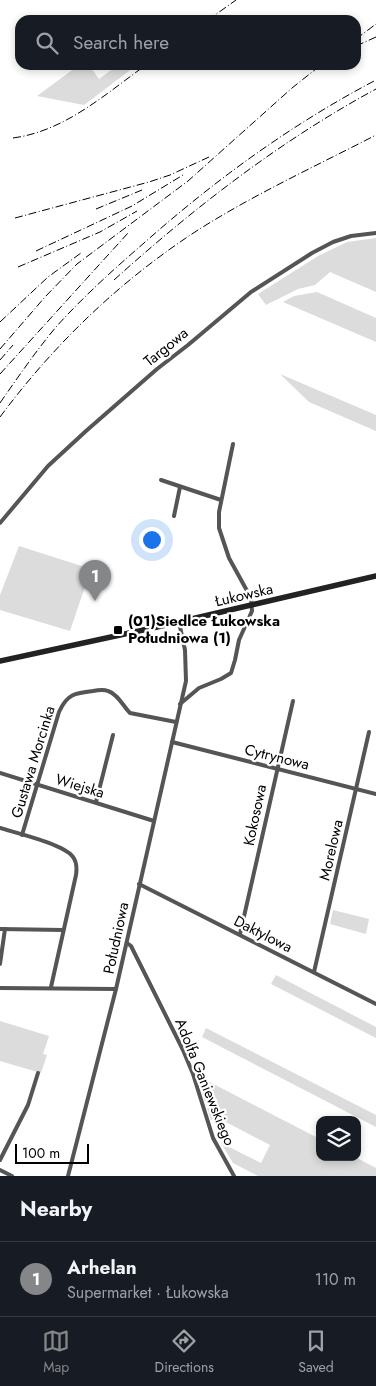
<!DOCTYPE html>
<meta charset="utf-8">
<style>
body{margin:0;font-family:Jost,sans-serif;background:#242831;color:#f1f3f6}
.controls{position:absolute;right:15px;bottom:15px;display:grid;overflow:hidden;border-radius:10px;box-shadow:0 2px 8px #0003}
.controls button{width:45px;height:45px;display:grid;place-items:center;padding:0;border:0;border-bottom:1px solid #363941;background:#171b24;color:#f1f3f6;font:25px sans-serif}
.scale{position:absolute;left:15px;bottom:12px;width:74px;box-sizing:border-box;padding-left:5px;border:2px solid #000;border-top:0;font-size:14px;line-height:18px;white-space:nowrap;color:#000;-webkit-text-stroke:4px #fff;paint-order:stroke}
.you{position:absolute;left:151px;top:539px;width:18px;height:18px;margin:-12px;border:4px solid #fff;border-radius:50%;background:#1a73e8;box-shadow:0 0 0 8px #1a73e833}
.badge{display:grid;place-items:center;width:32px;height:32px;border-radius:50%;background:#858687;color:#fff;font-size:16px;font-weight:700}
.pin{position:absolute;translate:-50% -41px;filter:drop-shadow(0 1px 2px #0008)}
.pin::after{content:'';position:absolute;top:26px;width:18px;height:15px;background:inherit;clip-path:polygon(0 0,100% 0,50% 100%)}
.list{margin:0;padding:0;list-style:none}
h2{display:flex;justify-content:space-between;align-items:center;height:65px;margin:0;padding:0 20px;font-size:21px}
h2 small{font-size:16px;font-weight:400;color:#9ea1a6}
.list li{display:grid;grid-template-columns:32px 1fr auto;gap:15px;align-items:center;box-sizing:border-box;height:75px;padding:0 20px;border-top:1px solid #363941}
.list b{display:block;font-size:19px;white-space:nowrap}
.list p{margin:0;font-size:16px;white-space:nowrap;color:#9ea1a6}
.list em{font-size:16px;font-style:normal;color:#9ea1a6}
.icon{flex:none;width:28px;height:28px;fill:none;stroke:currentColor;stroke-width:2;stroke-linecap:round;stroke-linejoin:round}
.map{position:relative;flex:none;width:376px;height:1176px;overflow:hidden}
.search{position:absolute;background:#171b24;box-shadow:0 2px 8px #0003;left:15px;right:15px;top:15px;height:55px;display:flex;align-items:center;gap:12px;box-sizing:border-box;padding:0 18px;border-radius:15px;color:#9ea1a6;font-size:19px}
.sheet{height:140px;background:#171b24}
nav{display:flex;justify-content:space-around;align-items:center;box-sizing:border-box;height:70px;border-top:1px solid #363941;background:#171b24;font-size:14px;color:#9ea1a6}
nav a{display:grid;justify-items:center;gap:2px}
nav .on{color:#858687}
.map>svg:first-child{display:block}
.green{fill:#dcdcdc}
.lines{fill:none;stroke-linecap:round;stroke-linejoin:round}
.minor{stroke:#555;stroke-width:4}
.secondary{stroke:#222;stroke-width:5.5}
.rail{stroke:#000;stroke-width:1;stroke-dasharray:8 2.5 1 2.5;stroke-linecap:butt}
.poi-dot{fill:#000;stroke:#fff;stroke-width:2}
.labels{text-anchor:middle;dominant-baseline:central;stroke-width:4.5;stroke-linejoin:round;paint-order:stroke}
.street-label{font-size:15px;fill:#000;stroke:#fff}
.poi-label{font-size:15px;font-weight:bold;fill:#000;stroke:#fff;text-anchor:start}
</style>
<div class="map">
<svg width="376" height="1176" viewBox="0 0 376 1176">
<rect width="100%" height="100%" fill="#fff"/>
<g class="green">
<polygon points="79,65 89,65 99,79 118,65 137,65 84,105 37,96"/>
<polygon points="376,238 376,292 330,272 315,285 298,289 266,305 258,294 318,256 347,242"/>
<polygon points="317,292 376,318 376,342 283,302 294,296"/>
<polygon points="280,374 376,415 376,431 309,402"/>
<polygon points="19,546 91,569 70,631 0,610 0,595"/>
<polygon points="333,910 369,919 366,934 330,924"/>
<polygon points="276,975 376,1027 376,1038 271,984"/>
<polygon points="0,1021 49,1036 43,1054 47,1055 41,1073 0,1061"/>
<polygon points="206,1028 376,1115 376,1127 202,1037"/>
<polygon points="196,1075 316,1137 320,1130 320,1157 355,1157 376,1168 376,1176 258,1176 233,1163 221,1143 261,1163 270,1145 216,1117 211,1120"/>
</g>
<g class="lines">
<g class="minor">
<polyline points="161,480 221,500"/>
<polyline points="174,516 180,487"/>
<polyline points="0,523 48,466 86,431 157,369 188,345 251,292 312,253 333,242 351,236 376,233"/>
<polyline points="180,704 199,688 221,679 231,673 235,660 239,640 252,611 251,598 229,558 219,528 219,512 233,444"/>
<polyline points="172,742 376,794"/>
<polyline points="0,773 154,821"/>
<polyline points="96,802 113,735"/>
<path d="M0 828C16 833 64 844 73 857 77 862 77 868 76 875L51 987"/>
<path d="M22 835 59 712C67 694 75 693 93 691 98 690 103 689 108 691 118 694 123 706 130 713L176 722"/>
<polyline points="139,884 376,1004"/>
<polyline points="0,929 63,930"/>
<polyline points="240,934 293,701"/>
<polyline points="127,943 131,946 183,1050 193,1074 213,1138 234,1176"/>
<polyline points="0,964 5,929"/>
<polyline points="314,972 369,732"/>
<polyline points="0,988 116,989"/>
<polyline points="0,1160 28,1105 38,1073"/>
<polyline points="0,1170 12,1176"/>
<polyline points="68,1176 116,989 186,681 185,650 179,622"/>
</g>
<polyline class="secondary" points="0,661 157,627 376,576"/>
<g class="rail">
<polyline points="208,20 236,0"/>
<polyline points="356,39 376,24"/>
<polyline points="356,46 376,37"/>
<path d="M13 138C65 131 104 95 146 65"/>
<polyline points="96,209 142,190"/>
<polyline points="15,218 149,182 170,175 209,157"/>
<polyline points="36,251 132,206 183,175"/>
<polyline points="18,267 100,232 137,211"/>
<path d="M114 280C195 207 280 141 376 89"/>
<polyline points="0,322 48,277 81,253"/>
<polyline points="0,349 45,297 77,264 188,181 292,88 321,65"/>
<polyline points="0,360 13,345"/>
<polyline points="0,374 128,233"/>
<path d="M0 403C18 377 36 351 56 327 83 297 114 269 144 243 215 180 292 124 376 80"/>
<path d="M0 417C55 343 121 280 198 230 255 194 316 166 376 135"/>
</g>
</g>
<rect class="poi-dot" x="113" y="625" width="10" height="10" rx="2.5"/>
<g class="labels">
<g class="street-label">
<text transform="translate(166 347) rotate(-39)">Targowa</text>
<text transform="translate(244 595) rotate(-13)">Łukowska</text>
<text transform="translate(277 757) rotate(14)">Cytrynowa</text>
<text transform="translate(33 762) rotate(-73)">Gustawa Morcinka</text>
<text transform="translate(80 786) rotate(17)">Wiejska</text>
<text transform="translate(255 815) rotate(-78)">Kokosowa</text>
<text transform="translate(331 850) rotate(-77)">Morelowa</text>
<text transform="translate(263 934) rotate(27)">Daktylowa</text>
<text transform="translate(116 938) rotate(-78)">Południowa</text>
<text transform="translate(205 1082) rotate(68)">Adolfa Ganiewskiego</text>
</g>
<g class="poi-label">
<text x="128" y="621">(01)Siedlce Łukowska<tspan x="128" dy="17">Południowa (1)</tspan></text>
</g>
</g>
</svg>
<div class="controls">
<button><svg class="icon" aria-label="layers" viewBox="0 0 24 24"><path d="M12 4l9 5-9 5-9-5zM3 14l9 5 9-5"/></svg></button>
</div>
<div class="scale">100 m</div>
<div class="you"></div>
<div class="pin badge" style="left:95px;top:601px">1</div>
<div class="search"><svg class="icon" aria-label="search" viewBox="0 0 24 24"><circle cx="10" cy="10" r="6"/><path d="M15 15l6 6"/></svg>Search here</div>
</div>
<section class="sheet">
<h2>Nearby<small></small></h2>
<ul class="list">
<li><span class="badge">1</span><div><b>Arhelan</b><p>Supermarket · Łukowska</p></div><em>110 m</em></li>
</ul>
</section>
<nav>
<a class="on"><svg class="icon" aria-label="map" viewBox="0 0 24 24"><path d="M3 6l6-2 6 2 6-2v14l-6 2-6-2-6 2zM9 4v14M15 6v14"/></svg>Map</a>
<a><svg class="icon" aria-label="directions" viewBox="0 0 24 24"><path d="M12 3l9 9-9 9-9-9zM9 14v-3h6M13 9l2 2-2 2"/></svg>Directions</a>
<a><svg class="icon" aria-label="saved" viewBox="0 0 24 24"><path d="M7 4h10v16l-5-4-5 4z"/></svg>Saved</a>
</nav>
